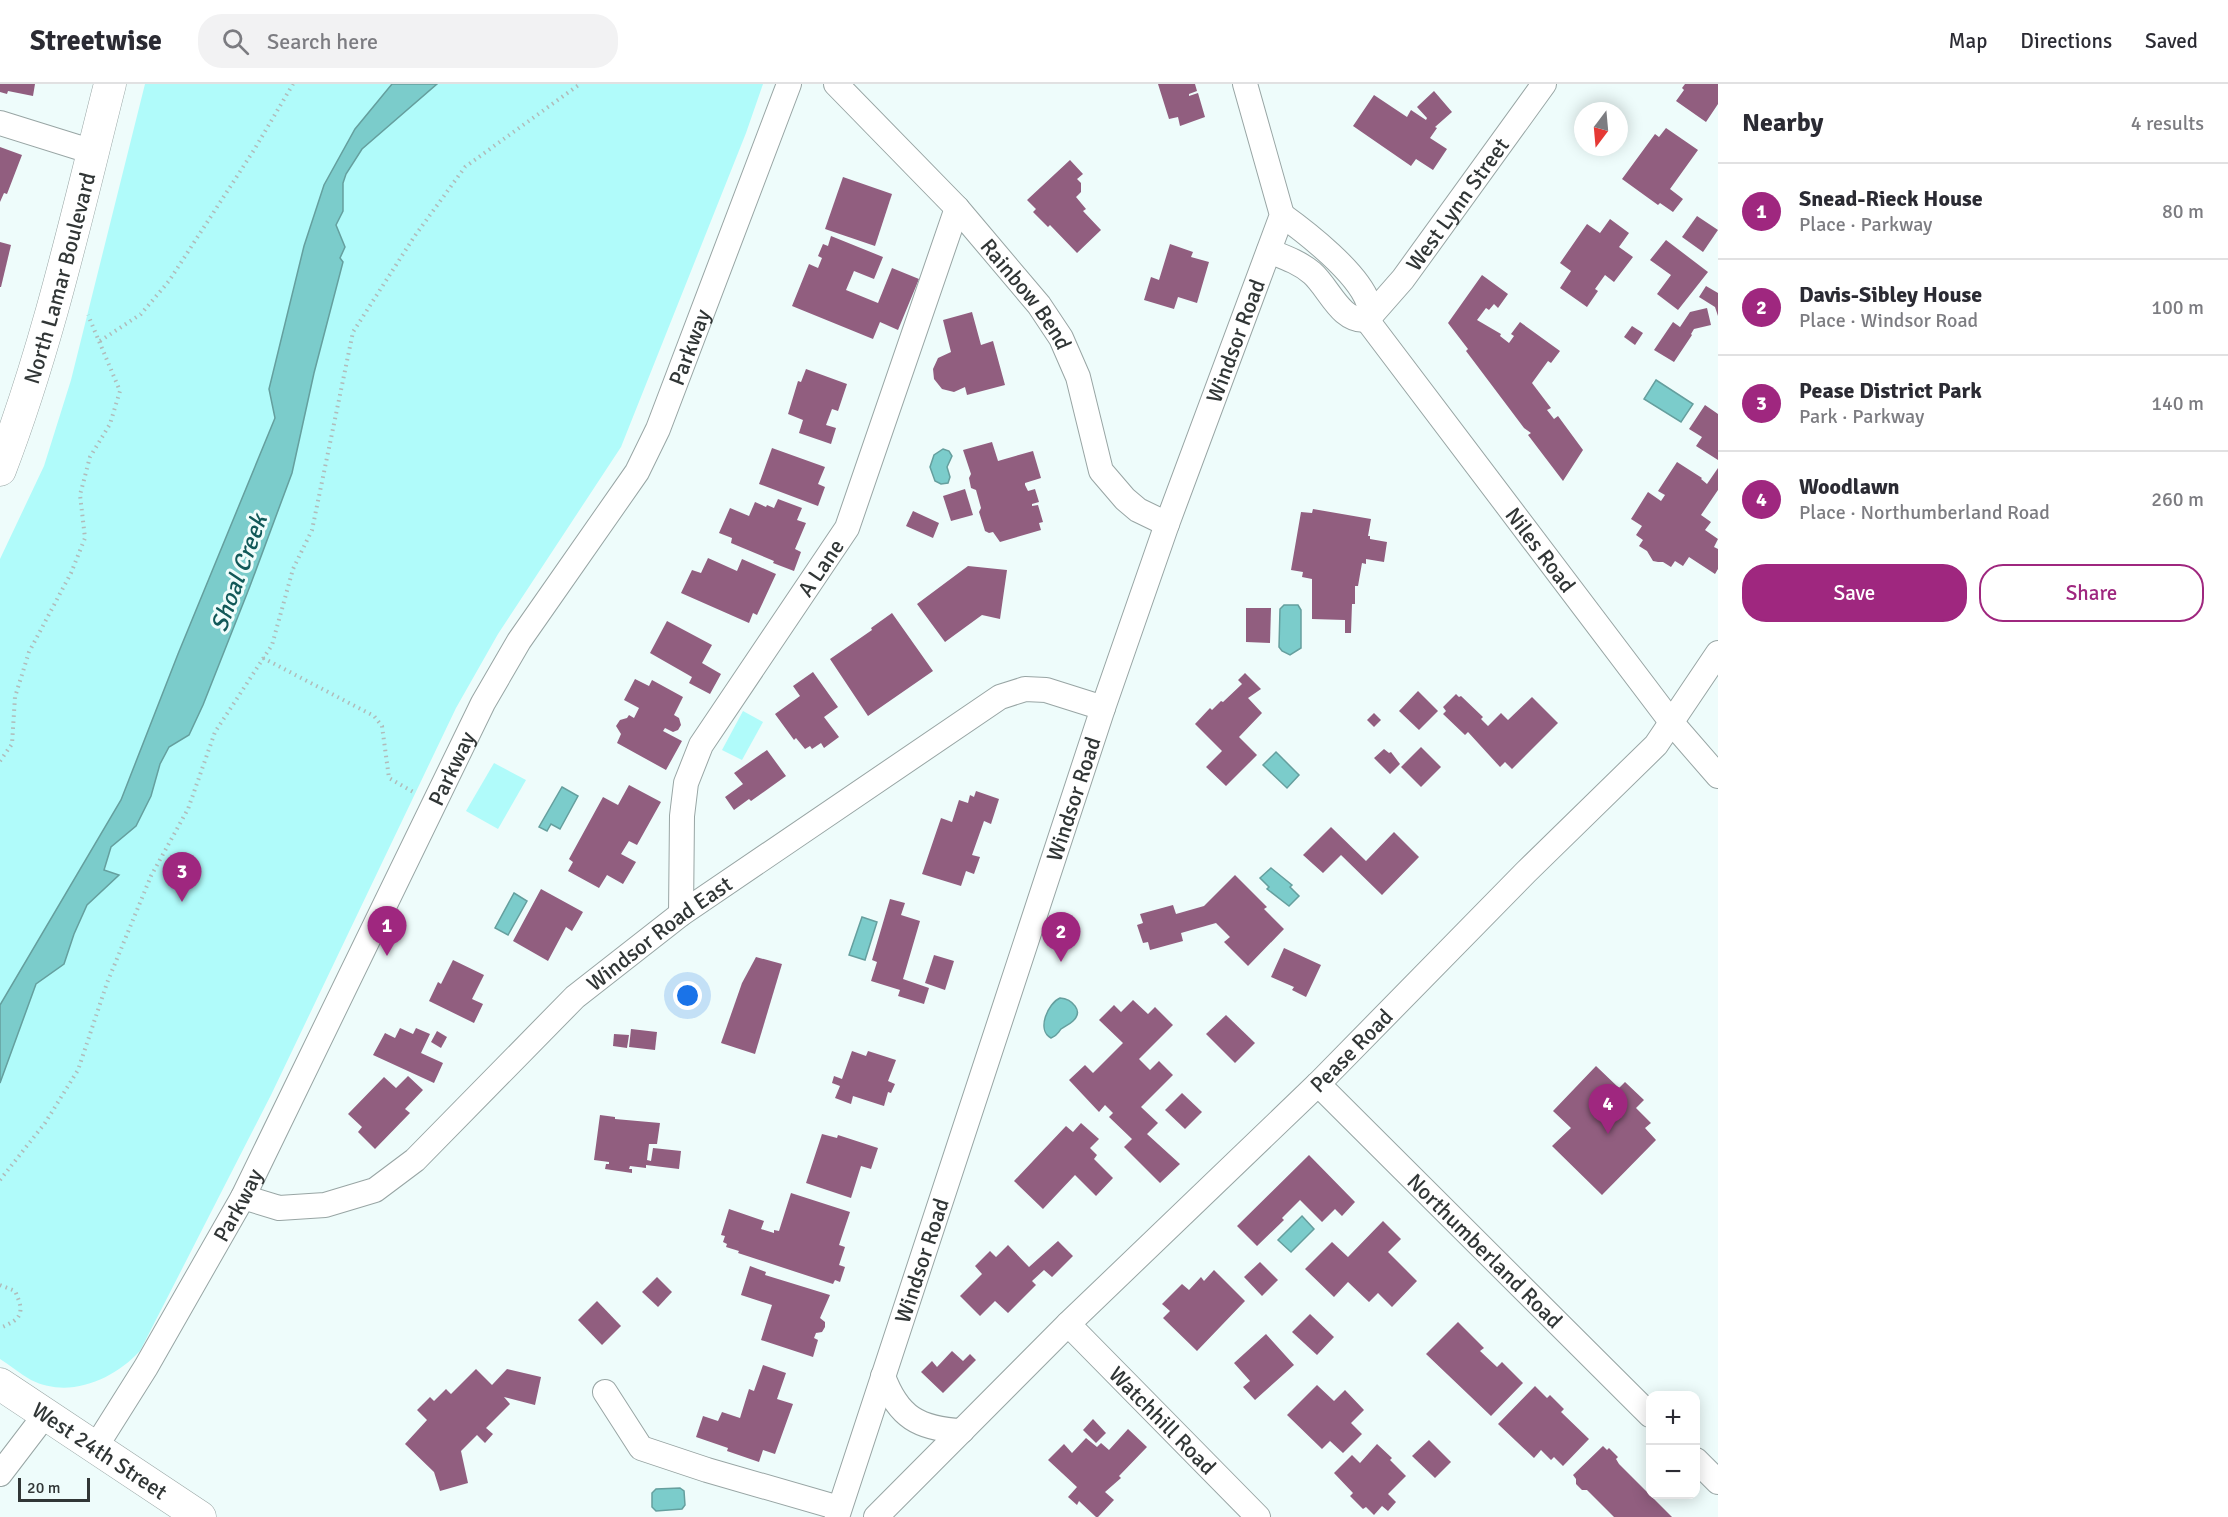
<!DOCTYPE html>
<meta charset="utf-8">
<style>
body{margin:0;font-family:Signika,sans-serif;background:#f2f2f3;color:#2b2b33}
.controls{position:absolute;right:18px;bottom:18px;display:grid;overflow:hidden;border-radius:12px;box-shadow:0 3px 15px #0003}
.controls button{width:54px;height:54px;display:grid;place-items:center;padding:0;border:0;border-bottom:2px solid #e1e1e2;background:#fff;color:#2b2b33;font:30px sans-serif}
.compass{position:absolute;left:1574px;top:18px;width:54px;height:54px;border-radius:50%;background:#fff;box-shadow:0 3px 15px #0003;rotate:196deg}
.scale{position:absolute;left:18px;bottom:15px;width:72px;box-sizing:border-box;padding-left:6px;border:3px solid #313636;border-top:0;font-size:16px;line-height:21px;white-space:nowrap;color:#313636;-webkit-text-stroke:4px #eefcfb;paint-order:stroke}
.you{position:absolute;left:688px;top:912px;width:21px;height:21px;margin:-15px;border:4px solid #fff;border-radius:50%;background:#1a73e8;box-shadow:0 0 0 9px #1a73e833}
.badge{display:grid;place-items:center;width:39px;height:39px;border-radius:50%;background:#9f277f;color:#fff;font-size:20px;font-weight:700}
.pin{position:absolute;translate:-50% -50px;filter:drop-shadow(0 2px 3px #0008)}
.pin::after{content:'';position:absolute;top:32px;width:21px;height:18px;background:inherit;clip-path:polygon(0 0,100% 0,50% 100%)}
.list{margin:0;padding:0;list-style:none}
h2{display:flex;justify-content:space-between;align-items:center;height:78px;margin:0;padding:0 24px;font-size:26px}
h2 small{font-size:20px;font-weight:400;color:#7c7c81}
.list li{display:grid;grid-template-columns:39px 1fr auto;gap:18px;align-items:center;box-sizing:border-box;height:96px;padding:0 24px;border-top:2px solid #e1e1e2}
.list b{display:block;font-size:22px;white-space:nowrap}
.list p{margin:0;font-size:20px;white-space:nowrap;color:#7c7c81}
.list em{font-size:20px;font-style:normal;color:#7c7c81}
.actions{display:flex;gap:12px;padding:18px 24px}
.actions a{flex:1;padding:14px 0;border:2px solid #9f277f;border-radius:24px;text-align:center;font-size:21px;color:#9f277f}
.actions .main{background:#9f277f;color:#fff}
.icon{flex:none;width:33px;height:33px;fill:none;stroke:currentColor;stroke-width:2;stroke-linecap:round;stroke-linejoin:round}
.map{position:relative;flex:none;width:1718px;height:1433px;overflow:hidden}
header{display:flex;align-items:center;gap:36px;box-sizing:border-box;height:84px;padding:0 30px;background:#fff;border-bottom:2px solid #e1e1e2}
header strong{font-size:28px}
nav{display:flex;gap:33px;margin-inline-start:auto;font-size:21px}
.search{width:420px;height:54px;background:#f2f2f3;display:flex;align-items:center;gap:15px;box-sizing:border-box;padding:0 21px;border-radius:24px;color:#7c7c81;font-size:22px}
main{display:flex}
aside{flex:1;background:#fff}
.map>svg:first-child{display:block}
.green{fill:#b0fbfa}
.water{fill:#7bcccb;stroke:#659f9e;stroke-width:1.5}
.building{fill:#915e7f}
.lines{fill:none;stroke-linecap:round;stroke-linejoin:round}
.minor-casing{stroke:#98a5a4;stroke-width:26}
.major-casing{stroke:#98a5a4;stroke-width:33}
.path{stroke:#b0bbba;stroke-width:4;stroke-dasharray:1.5 4.5;stroke-linecap:butt}
.minor{stroke:#fff;stroke-width:24}
.major{stroke:#fff;stroke-width:32}
.labels{text-anchor:middle;dominant-baseline:central;stroke-width:6;stroke-linejoin:round;paint-order:stroke}
.street-label{font-size:22px;fill:#313636;stroke:#eefcfb}
.water-label{font-size:24px;font-style:italic;fill:#115858;stroke:#eefcfb}
</style>
<header>
<strong>Streetwise</strong>
<div class="search"><svg class="icon" aria-label="search" viewBox="0 0 24 24"><circle cx="10" cy="10" r="6"/><path d="M15 15l6 6"/></svg>Search here</div>
<nav><a>Map</a><a>Directions</a><a>Saved</a></nav>
</header>
<main>
<div class="map">
<svg width="1718" height="1433" viewBox="0 0 1718 1433">
<rect width="100%" height="100%" fill="#eefcfb"/>
<g class="green">
<path d="M145 0H763L746 49 621 363 498 550 456 624 271 1011 140 1267C113 1296 69 1315 31 1296 20 1290 10 1281 0 1275V475L44 382 71 296Z"/>
<polygon points="743,627 763,638 742,676 722,666"/>
<polygon points="494,679 526,696 498,745 466,727"/>
</g>
<g class="water">
<polygon points="392,0 437,0 362,65 346,90 343,99 343,127 336,141 345,163 340,174 343,178 314,289 292,389 250,502 203,621 189,651 169,663 160,680 151,712 136,742 111,763 104,786 119,791 87,821 74,850 64,880 36,900 0,999 0,921 121,716 178,570 275,334 269,305 304,162 324,101 355,45"/>
<polygon points="1656,296 1693,320 1681,338 1644,315"/>
<polygon points="943,365 949,367 952,372 947,383 950,393 948,399 941,400 935,397 930,383 934,371"/>
<polygon points="1284,521 1298,521 1301,526 1301,564 1290,571 1282,567 1279,563 1280,525"/>
<polygon points="1276,668 1299,691 1287,704 1263,681"/>
<polygon points="562,703 578,712 560,745 551,740 547,747 539,743"/>
<polygon points="1271,784 1292,801 1290,803 1299,812 1289,822 1267,805 1269,803 1260,794"/>
<polygon points="514,809 527,817 508,851 495,844"/>
<polygon points="862,833 877,838 865,876 849,871"/>
<path d="M1060 914C1072 915 1084 927 1073 937 1070 940 1065 942 1061 945 1057 950 1057 952 1051 954 1036 946 1048 919 1060 914Z"/>
<polygon points="1302,1132 1314,1145 1291,1168 1278,1156"/>
<polygon points="680,1404 684,1407 685,1421 682,1425 656,1427 652,1423 652,1409 656,1405"/>
</g>
<g class="building">
<polygon points="0,0 35,0 33,12 8,7 7,10 0,8"/>
<polygon points="1158,0 1195,0 1197,7 1189,10 1189,12 1198,9 1205,33 1180,42 1178,33 1169,35"/>
<polygon points="1685,0 1718,0 1718,20 1706,38 1676,17 1684,6 1682,4"/>
<polygon points="1434,7 1452,28 1435,43 1437,44 1430,54 1447,65 1433,86 1416,75 1411,82 1353,42 1374,11 1407,33 1411,26 1426,36 1427,34 1417,23"/>
<polygon points="1666,44 1698,66 1670,105 1683,115 1673,128 1660,119 1658,121 1622,95 1655,50 1659,53"/>
<polygon points="0,63 22,71 7,110 4,109 0,118"/>
<polygon points="1070,76 1083,90 1077,95 1081,99 1081,108 1076,113 1086,125 1083,127 1101,146 1077,169 1050,141 1048,143 1033,128 1036,125 1027,116"/>
<polygon points="843,93 892,110 875,162 825,145"/>
<polygon points="1697,132 1718,146 1703,168 1682,153"/>
<polygon points="1610,135 1629,149 1619,163 1633,173 1614,198 1605,191 1595,205 1598,207 1587,223 1560,204 1571,187 1560,179 1587,140 1600,149"/>
<polygon points="831,152 883,173 874,195 854,187 846,206 878,219 892,184 919,195 898,246 880,238 873,255 792,222 809,180 818,184 822,174 818,172 823,160 828,162"/>
<polygon points="1666,156 1708,188 1678,226 1657,210 1671,191 1650,176"/>
<polygon points="0,158 11,161 1,203 0,203"/>
<polygon points="1170,160 1193,168 1191,173 1209,178 1197,219 1178,213 1174,225 1144,216 1151,193 1159,196"/>
<polygon points="1482,191 1508,210 1498,224 1494,220 1489,226 1486,224 1477,236 1501,250 1500,252 1509,259 1514,252 1511,250 1520,238 1560,267 1551,279 1548,277 1532,299 1551,324 1547,326 1554,335 1558,332 1583,366 1563,397 1528,351 1531,349 1524,344 1466,267 1468,265 1448,239"/>
<polygon points="1706,202 1718,209 1718,232 1715,223 1699,213"/>
<polygon points="1707,224 1711,241 1694,245 1691,250 1692,251 1674,278 1654,266 1673,238 1680,243 1690,228"/>
<polygon points="972,228 981,261 993,257 1005,301 967,311 965,303 954,308 942,305 934,295 933,285 938,274 951,268 943,236"/>
<polygon points="1632,242 1643,249 1635,261 1624,253"/>
<polygon points="806,285 847,300 838,327 832,325 826,341 836,344 831,360 799,349 803,336 788,330 798,297 801,298"/>
<polygon points="1705,321 1718,330 1718,376 1696,362 1702,353 1689,345"/>
<polygon points="992,358 998,377 1033,367 1041,394 1025,399 1025,401 1028,407 1035,405 1039,418 1032,420 1032,422 1038,421 1043,438 1039,439 1041,446 1000,458 993,448 989,449 985,447 979,428 981,424 976,406 971,404 969,394 971,390 963,366"/>
<polygon points="772,364 825,383 818,400 825,403 818,422 759,400"/>
<polygon points="1677,378 1702,394 1701,395 1707,400 1718,384 1718,406 1701,431 1711,438 1705,446 1718,455 1714,463 1718,465 1718,485 1715,490 1689,473 1683,482 1675,477 1671,483 1663,478 1658,478 1653,477 1647,467 1639,462 1643,456 1636,451 1642,442 1631,435 1648,408 1661,417 1665,411 1658,407"/>
<polygon points="965,405 973,431 951,437 943,412"/>
<polygon points="778,415 802,424 797,436 806,439 795,465 801,468 794,487 773,479 774,477 731,459 732,454 719,449 730,424 749,432 755,418 766,423 767,421 774,424"/>
<polygon points="1313,425 1371,435 1368,452 1370,452 1370,455 1387,458 1384,478 1366,475 1366,480 1362,479 1358,502 1355,502 1355,520 1352,520 1351,549 1345,549 1345,536 1312,535 1312,495 1302,493 1303,488 1291,486 1301,428 1312,429"/>
<polygon points="913,427 939,439 933,454 906,442"/>
<polygon points="708,474 737,487 742,475 776,490 757,531 753,529 749,539 681,509 692,486 701,489"/>
<polygon points="968,482 1007,486 1000,535 982,531 945,558 917,520"/>
<polygon points="1246,524 1271,524 1270,559 1246,558"/>
<polygon points="892,529 933,587 868,632 830,575 872,546 871,544"/>
<polygon points="667,537 712,561 702,579 721,590 710,610 689,599 692,593 650,569"/>
<polygon points="813,588 838,623 824,633 839,653 824,664 821,659 812,665 810,662 805,665 796,654 794,656 775,630 800,612 793,602"/>
<polygon points="1245,589 1261,605 1248,614 1262,629 1239,653 1257,671 1226,702 1206,683 1222,667 1195,640 1210,624 1212,626 1221,617 1223,618 1242,600 1238,596"/>
<polygon points="635,595 649,602 652,596 683,613 674,631 679,634 681,641 678,646 673,648 665,644 663,647 682,657 666,686 617,659 621,650 616,642 620,636 627,634 629,631 634,634 639,624 624,616"/>
<polygon points="1418,607 1438,627 1419,646 1399,627"/>
<polygon points="1456,610 1459,613 1461,612 1483,633 1481,635 1488,642 1501,629 1508,636 1532,613 1558,639 1512,685 1505,678 1500,683 1468,648 1465,651 1443,630 1446,627 1443,623"/>
<polygon points="1374,629 1381,636 1374,643 1367,636"/>
<polygon points="1421,663 1441,683 1421,703 1401,683"/>
<polygon points="1384,665 1389,669 1391,668 1400,680 1390,690 1374,674"/>
<polygon points="767,666 786,692 751,717 749,715 734,726 725,713 743,700 734,689"/>
<polygon points="629,701 661,718 637,761 629,757 621,770 636,778 623,800 607,791 599,804 568,787 573,778 569,775 603,713 618,721"/>
<polygon points="976,707 999,715 991,740 984,737 972,771 980,773 974,790 966,787 961,802 922,790 941,734 952,738 959,716 968,719 970,711 974,713"/>
<polygon points="1331,743 1366,777 1394,748 1419,773 1382,811 1341,771 1323,789 1303,771"/>
<polygon points="1235,791 1267,823 1264,825 1284,845 1248,882 1224,858 1230,853 1216,839 1181,849 1183,857 1150,866 1148,858 1143,859 1137,841 1143,839 1140,830 1173,821 1176,830 1204,822"/>
<polygon points="541,805 583,828 572,847 566,843 548,877 513,857"/>
<polygon points="890,815 905,819 901,831 920,837 903,895 929,904 924,920 898,912 900,906 871,897 877,878 872,876"/>
<polygon points="1284,864 1321,881 1306,913 1292,906 1294,903 1271,893"/>
<polygon points="934,871 954,877 945,906 925,899"/>
<polygon points="756,873 782,880 755,970 721,959 742,899"/>
<polygon points="453,876 484,891 472,915 483,920 474,939 429,917 438,898 441,900"/>
<polygon points="1133,916 1148,930 1155,923 1173,941 1139,975 1150,986 1159,977 1173,991 1141,1023 1158,1039 1147,1050 1180,1080 1160,1099 1124,1063 1132,1055 1109,1033 1113,1029 1105,1021 1099,1028 1069,996 1085,981 1093,989 1123,959 1099,936 1114,921 1121,928"/>
<polygon points="1226,931 1255,959 1235,979 1206,950"/>
<polygon points="400,944 413,950 416,944 430,950 421,969 443,979 434,999 373,971 385,949 395,954"/>
<polygon points="631,945 657,948 655,966 629,963"/>
<polygon points="437,947 447,953 441,964 431,958"/>
<polygon points="614,950 629,951 627,964 613,962"/>
<polygon points="852,967 866,972 868,967 896,976 888,997 895,1000 891,1009 888,1008 884,1022 853,1012 851,1020 835,1014 840,1002 832,999 834,992 842,995"/>
<polygon points="1596,982 1619,1004 1625,998 1644,1016 1636,1024 1651,1039 1645,1044 1656,1056 1602,1111 1552,1062 1571,1044 1553,1027"/>
<polygon points="408,992 423,1006 405,1025 410,1029 375,1065 358,1048 362,1043 348,1030 384,993 396,1004"/>
<polygon points="1182,1009 1202,1028 1185,1045 1165,1026"/>
<polygon points="600,1031 615,1033 615,1035 660,1039 657,1060 649,1060 647,1076 651,1077 653,1064 681,1067 679,1085 646,1081 646,1084 630,1082 629,1085 632,1085 632,1089 605,1085 606,1080 609,1080 609,1078 594,1076"/>
<polygon points="1081,1039 1099,1055 1090,1064 1097,1071 1094,1075 1113,1094 1096,1112 1075,1091 1043,1125 1014,1097 1066,1042 1073,1048"/>
<polygon points="822,1050 837,1054 838,1051 878,1064 871,1085 861,1082 851,1114 806,1099"/>
<polygon points="1309,1071 1355,1118 1342,1132 1335,1125 1322,1138 1300,1116 1282,1134 1284,1136 1257,1162 1237,1142"/>
<polygon points="791,1109 850,1128 839,1161 845,1163 839,1181 845,1183 840,1198 835,1196 833,1200 738,1169 739,1167 726,1163 727,1160 723,1158 725,1152 721,1151 729,1125 764,1137 761,1145 774,1149 774,1146 779,1147"/>
<polygon points="1383,1137 1401,1155 1388,1168 1417,1197 1392,1223 1378,1209 1369,1218 1348,1198 1334,1213 1305,1185 1332,1158 1348,1173"/>
<polygon points="1058,1157 1073,1172 1052,1193 1044,1186 1032,1197 1036,1201 1008,1229 995,1217 980,1232 960,1212 982,1190 975,1182 990,1167 996,1173 1008,1161 1029,1183"/>
<polygon points="1260,1178 1278,1196 1262,1212 1244,1193"/>
<polygon points="750,1182 766,1188 765,1191 830,1211 820,1234 825,1238 825,1243 822,1248 816,1249 814,1254 818,1256 813,1273 761,1256 772,1221 741,1211"/>
<polygon points="1214,1186 1245,1217 1197,1267 1163,1234 1170,1227 1162,1220 1182,1200 1189,1206 1201,1193 1204,1197"/>
<polygon points="657,1193 672,1208 658,1223 642,1208"/>
<polygon points="597,1217 621,1242 602,1261 578,1236"/>
<polygon points="1310,1230 1334,1253 1317,1271 1292,1248"/>
<polygon points="1458,1238 1484,1264 1480,1267 1497,1283 1502,1278 1523,1299 1491,1332 1426,1270"/>
<polygon points="1266,1250 1294,1281 1255,1316 1243,1303 1250,1297 1234,1279"/>
<polygon points="952,1267 963,1277 970,1270 976,1276 943,1309 921,1288 932,1277 937,1283"/>
<polygon points="763,1281 786,1289 777,1315 793,1320 775,1370 763,1366 759,1378 727,1367 728,1364 696,1353 703,1332 718,1337 722,1328 740,1334 749,1305 754,1307"/>
<polygon points="476,1285 492,1301 507,1285 541,1293 535,1321 504,1313 510,1320 486,1344 493,1350 485,1359 477,1351 461,1367 468,1399 440,1407 434,1388 405,1360 427,1336 417,1326 430,1313 434,1317 446,1305 451,1310"/>
<polygon points="1317,1301 1334,1317 1345,1306 1364,1326 1351,1339 1362,1350 1343,1369 1330,1357 1322,1365 1287,1331"/>
<polygon points="1535,1302 1547,1314 1550,1311 1564,1325 1561,1328 1589,1355 1563,1382 1554,1373 1551,1376 1541,1366 1534,1374 1498,1340"/>
<polygon points="1093,1335 1106,1349 1096,1359 1083,1346"/>
<polygon points="1128,1345 1147,1363 1119,1392 1121,1394 1105,1408 1114,1416 1098,1433 1096,1433 1079,1417 1077,1421 1068,1413 1077,1403 1048,1376 1064,1360 1072,1369 1086,1354 1097,1363 1101,1359 1109,1366"/>
<polygon points="1429,1356 1451,1378 1435,1394 1412,1372"/>
<polygon points="1377,1360 1392,1374 1390,1376 1406,1392 1388,1410 1396,1418 1388,1427 1382,1422 1374,1431 1366,1423 1363,1425 1350,1412 1353,1409 1334,1389 1352,1371 1360,1379"/>
<polygon points="1603,1362 1607,1366 1609,1364 1618,1373 1616,1375 1619,1380 1672,1433 1614,1433 1587,1406 1582,1406 1576,1400 1576,1395 1573,1391"/>
</g>
<g class="lines">
<g class="minor-casing">
<g id="minor">
<path id="s1" d="M836 0 957 124 1039 221 1061 254 1078 293 1101 387 1125 415 1138 426 1167 440"/>
<polyline points="0,39 93,68"/>
<path id="s2" d="M1282 131C1307 149 1357 188 1368 218 1370 224 1369 230 1367 236L1672 639 1718 692"/>
<path d="M1269 167C1284 173 1299 178 1312 189 1330 205 1340 238 1367 236"/>
<path id="s3" d="M1367 236 1403 195 1544 0"/>
<path id="s4" d="M681 830 682 732 686 699 701 661 847 444 957 124"/>
<path id="s5" d="M1318 1000 1650 1331"/>
<path id="s6" d="M243 1113 279 1124 325 1121 375 1106 415 1076 575 913 681 830 1000 613 1025 605 1046 606 1103 624"/>
<path id="s7" d="M1068 1240 1258 1433"/>
<path d="M883 1292C898 1333 919 1345 962 1347"/>
<polyline points="605,1308 641,1364 707,1386 839,1424"/>
<path id="s8" d="M95 1364 146 1283 243 1113 483 619 519 557 637 388 658 345 789 0"/>
<polyline points="1696,1376 1718,1398"/>
<polyline points="0,1390 45,1331"/>
<path id="s9" d="M837 1433 1103 624 1167 440 1282 131 1245 0"/>
<path id="s10" d="M876 1433 1068 1240 1318 1000 1526 788 1656 661 1718 569"/>
</g>
</g>
<g class="major-casing">
<g id="major">
<path id="s11" d="M0 386C48 261 77 130 110 0"/>
<path id="s12" d="M0 1300 200 1433"/>
</g>
</g>
<g class="path">
<polyline points="100,257 141,230 169,197 254,66 293,0"/>
<polyline points="263,574 374,632 382,642 389,694 415,709"/>
<polyline points="0,677 12,660 15,613 29,568 71,489 85,454 80,411 90,373 110,340 120,307 88,231"/>
<polyline points="0,1096 45,1039 78,986 107,899 151,792 188,725 215,648 272,561 293,485 312,446 353,248 414,153 465,83 580,0"/>
<path d="M0 1201 15 1207C25 1229 22 1235 0 1244"/>
</g>
<use href="#minor" class="minor"/>
<use href="#major" class="major"/>
</g>
<g class="labels">
<g class="street-label">
<text stroke="none"><textPath href="#s3" startOffset="147">West Lynn Street</textPath></text>
<text stroke="none"><textPath href="#s11" startOffset="201">North Lamar Boulevard</textPath></text>
<text stroke="none"><textPath href="#s1" startOffset="284">Rainbow Bend</textPath></text>
<text stroke="none"><textPath href="#s9" startOffset="1242">Windsor Road</textPath></text>
<text stroke="none"><textPath href="#s8" startOffset="1254">Parkway</textPath></text>
<text stroke="none"><textPath href="#s2" startOffset="430">Niles Road</textPath></text>
<text stroke="none"><textPath href="#s4" startOffset="386">A Lane</textPath></text>
<text stroke="none"><textPath href="#s8" startOffset="768">Parkway</textPath></text>
<text stroke="none"><textPath href="#s9" startOffset="756">Windsor Road</textPath></text>
<text stroke="none"><textPath href="#s6" startOffset="520">Windsor Road East</textPath></text>
<text stroke="none"><textPath href="#s10" startOffset="666">Pease Road</textPath></text>
<text stroke="none"><textPath href="#s8" startOffset="282">Parkway</textPath></text>
<text stroke="none"><textPath href="#s5" startOffset="236">Northumberland Road</textPath></text>
<text stroke="none"><textPath href="#s9" startOffset="270">Windsor Road</textPath></text>
<text stroke="none"><textPath href="#s7" startOffset="135">Watchhill Road</textPath></text>
<text stroke="none"><textPath href="#s12" startOffset="120">West 24th Street</textPath></text>
</g>
<g class="water-label">
<text transform="translate(239 489) rotate(-70)">Shoal Creek</text>
</g>
</g>
</svg>
<div class="controls">
<button>+</button>
<button>−</button>
</div>
<svg class="compass" viewBox="-18 -18 36 36"><path d="M0-13l5 13h-10z" fill="#e53935"/><path d="M0 13l5-13h-10z" fill="#7c7c81"/></svg>
<div class="scale">20 m</div>
<div class="you"></div>
<div class="pin badge" style="left:387px;top:872px">1</div>
<div class="pin badge" style="left:1061px;top:878px">2</div>
<div class="pin badge" style="left:182px;top:818px">3</div>
<div class="pin badge" style="left:1608px;top:1050px">4</div>
</div>
<aside>
<h2>Nearby<small>4 results</small></h2>
<ul class="list">
<li><span class="badge">1</span><div><b>Snead-Rieck House</b><p>Place · Parkway</p></div><em>80 m</em></li>
<li><span class="badge">2</span><div><b>Davis-Sibley House</b><p>Place · Windsor Road</p></div><em>100 m</em></li>
<li><span class="badge">3</span><div><b>Pease District Park</b><p>Park · Parkway</p></div><em>140 m</em></li>
<li><span class="badge">4</span><div><b>Woodlawn</b><p>Place · Northumberland Road</p></div><em>260 m</em></li>
</ul>
<div class="actions"><a class="main">Save</a><a>Share</a></div>
</aside>
</main>
